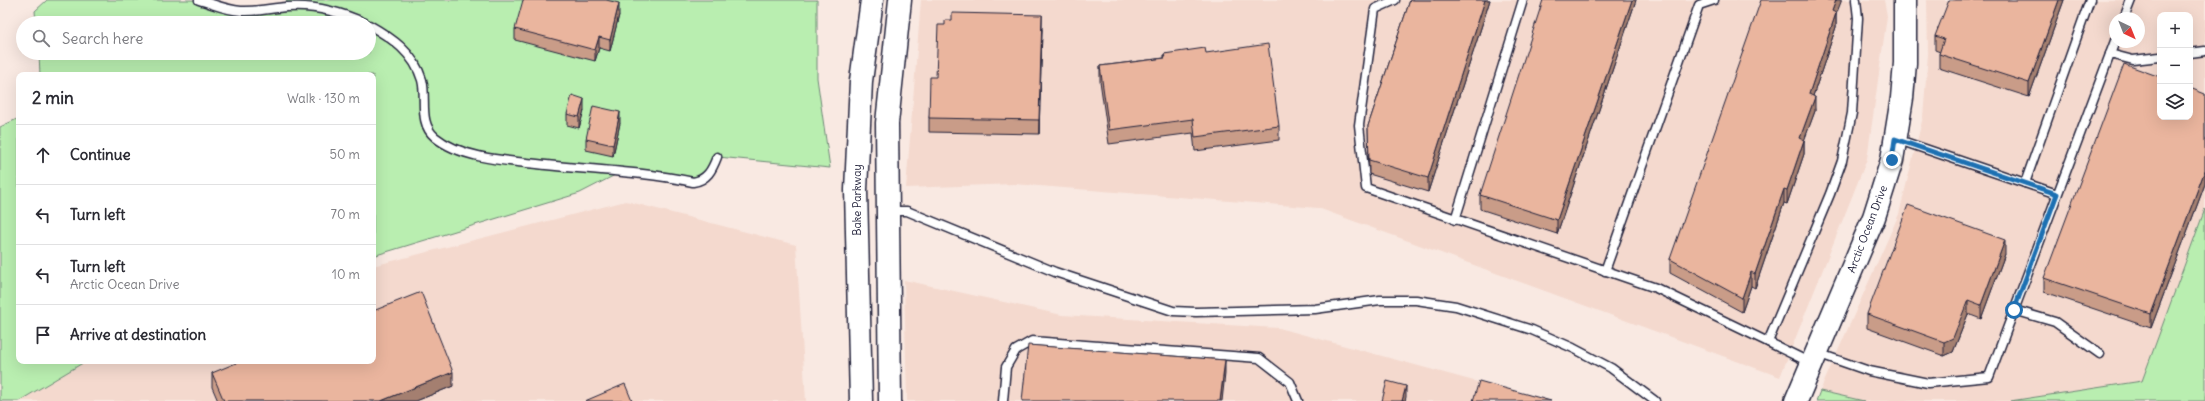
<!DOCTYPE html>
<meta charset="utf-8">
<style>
body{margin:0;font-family:Delius,sans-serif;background:#f2f2f3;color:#2b2b33}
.controls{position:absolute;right:12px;top:12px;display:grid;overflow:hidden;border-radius:8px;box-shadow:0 4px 16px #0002}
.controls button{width:36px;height:36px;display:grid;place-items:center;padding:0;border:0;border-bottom:1px solid #e1e1e2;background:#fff;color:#2b2b33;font:20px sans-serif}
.compass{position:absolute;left:2109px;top:12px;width:36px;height:36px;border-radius:50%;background:#fff;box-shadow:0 4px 16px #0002;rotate:137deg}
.stop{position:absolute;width:12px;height:12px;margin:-9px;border:3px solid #1f6fb2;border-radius:50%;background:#fff}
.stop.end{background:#1f6fb2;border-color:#fff;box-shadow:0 1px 4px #0008}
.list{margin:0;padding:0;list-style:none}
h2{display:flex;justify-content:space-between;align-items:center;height:52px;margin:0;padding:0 16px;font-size:17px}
h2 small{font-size:13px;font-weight:400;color:#7c7c81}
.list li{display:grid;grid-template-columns:26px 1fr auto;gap:12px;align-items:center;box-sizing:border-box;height:60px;padding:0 16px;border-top:1px solid #e1e1e2}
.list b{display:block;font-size:15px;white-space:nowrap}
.list p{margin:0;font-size:13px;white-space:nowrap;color:#7c7c81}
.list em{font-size:13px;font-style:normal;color:#7c7c81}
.icon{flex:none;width:22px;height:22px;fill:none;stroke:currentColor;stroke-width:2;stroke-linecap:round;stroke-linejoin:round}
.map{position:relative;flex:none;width:2205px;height:401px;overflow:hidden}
.search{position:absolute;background:#fff;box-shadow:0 4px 16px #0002;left:16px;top:16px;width:360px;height:44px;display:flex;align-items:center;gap:10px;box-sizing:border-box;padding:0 14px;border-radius:22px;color:#7c7c81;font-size:15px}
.panel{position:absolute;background:#fff;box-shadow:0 4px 16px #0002;left:16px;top:72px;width:360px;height:292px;border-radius:8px}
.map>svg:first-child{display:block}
.built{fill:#f4d9ce;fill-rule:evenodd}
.green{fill:#b9eeb0;stroke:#6e8876}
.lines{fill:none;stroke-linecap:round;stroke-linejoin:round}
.lane-casing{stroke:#22223b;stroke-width:11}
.secondary-casing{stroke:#22223b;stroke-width:25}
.lane{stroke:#fff;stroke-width:8}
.secondary{stroke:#fff;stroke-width:22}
.wall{fill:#c99c88;stroke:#22223b}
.shaded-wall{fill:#a47f6f;stroke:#22223b}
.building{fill:#eab59e;stroke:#22223b}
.route{stroke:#1f6fb2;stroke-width:5}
.labels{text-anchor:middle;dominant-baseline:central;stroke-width:3;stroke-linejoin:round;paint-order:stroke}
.street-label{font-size:11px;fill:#22223b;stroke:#fff}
</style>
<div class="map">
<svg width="2205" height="401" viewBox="0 0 2205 401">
<rect width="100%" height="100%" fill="#f9e9e2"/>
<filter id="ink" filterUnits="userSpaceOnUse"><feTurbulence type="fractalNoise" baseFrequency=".025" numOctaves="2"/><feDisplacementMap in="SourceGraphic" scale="8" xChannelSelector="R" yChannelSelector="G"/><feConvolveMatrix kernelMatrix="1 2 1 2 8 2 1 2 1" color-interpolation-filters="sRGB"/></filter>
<g filter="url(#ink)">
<g class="built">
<polygon points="921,0 1884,0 1887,16 1867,159 1780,377 1318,208 1014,184 906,188"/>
<path d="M1927 0H2205V209L2142 381 2010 401H1864L1820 391 1899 214 1923 117 1928 54ZM2160 15H2190V117H2160ZM2115 18H2139V42H2115Z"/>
<polygon points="626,201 796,245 806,401 19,401 86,361 373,361 373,266"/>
<polygon points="904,280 1062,315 1279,328 1548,401 907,401"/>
</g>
<g class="green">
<polygon points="47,0 199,0 226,8 282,7 287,0 817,0 817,78 830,168 718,157 707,176 693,182 619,173 580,193 373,256 373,75 40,75 39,53 369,53 369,23 36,23 35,11"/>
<polygon points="19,118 19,361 86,361 19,401 0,401 0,127"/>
<polygon points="2205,209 2205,401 2010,401 2142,381"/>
<polygon points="1820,391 1864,401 1816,401"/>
</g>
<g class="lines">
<g class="lane-casing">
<g id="lane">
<path d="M199 0C213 4 226 10 241 11 257 12 271 8 287 7 314 5 341 12 365 23"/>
<polyline points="1395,0 1375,9 1359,125 1366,188 1656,288 1768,342 1830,194 1842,161 1852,113 1858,18 1856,0"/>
<polyline points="2124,18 2131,0"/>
<path d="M369 25C392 38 414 53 422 80 427 98 418 123 435 137 463 160 512 161 546 165 594 170 645 172 693 182 707 180 712 170 717 157"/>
<polyline points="2190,53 2205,51"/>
<polyline points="2110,54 2133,60 2160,57"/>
<polyline points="1896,139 2025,183 2090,0"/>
<polyline points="2025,183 2057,194"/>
<polyline points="888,211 907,211 1055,272 1173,311 1196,312 1315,309 1380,300 1416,300 1456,306 1532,330 1573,348 1611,368 1655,401"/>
<polyline points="1455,220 1523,0"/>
<polyline points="1605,271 1699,5 1714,0"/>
<polyline points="2014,310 2055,322 2100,354"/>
<polyline points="1768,342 1811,363"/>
<polyline points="1817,353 1869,371 1928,383 1989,377 2115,41"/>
<polyline points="1003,401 1006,367 1016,350 1032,341 1259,358 1290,382 1298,401"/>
</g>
</g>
<g class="secondary-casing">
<g id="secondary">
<polyline points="861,401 856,190 861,81 872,0"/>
<polyline points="890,401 887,123 900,0"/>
<polyline points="1796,401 1874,217 1892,160 1902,98 1905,63 1905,0"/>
</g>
</g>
<use href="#lane" class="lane"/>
<use href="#secondary" class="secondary"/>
</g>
<g class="wall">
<polygon points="1410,0 1490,0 1428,192 1369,174 1368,126"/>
<polygon points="1636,0 1557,234 1480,209 1480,195"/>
<polygon points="1841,0 1836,13 1836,27 1813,96 1815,111 1804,140 1804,154 1787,204 1784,203 1755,288 1751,286 1742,312 1670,273 1670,259"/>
<polygon points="2064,0 2029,97 1939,68 1939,54 1940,52 1935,50 1935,36"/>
<polygon points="619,15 610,51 599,48 595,61 515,40 515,29"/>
<polygon points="1042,29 1039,134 929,132 929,118 936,77"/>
<polygon points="1206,53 1279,126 1279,140 1195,151 1193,133 1109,144 1100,81 1100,66 1164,58 1164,54"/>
<polygon points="2205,94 2205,184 2151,328 2044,292 2044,278"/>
<polygon points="584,110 579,128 567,125 567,114"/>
<polygon points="620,123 613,156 586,150 586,139"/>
<polygon points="2005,254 1981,319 1968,314 1953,352 1944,356 1867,328 1867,314"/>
<polygon points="212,373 453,386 416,401 218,401 212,387"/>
</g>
<g class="shaded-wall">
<polygon points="1485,0 1490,0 1428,192 1428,178"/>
<polygon points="1632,0 1636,0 1557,234 1557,220"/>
<polygon points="1836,0 1841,0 1841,2 1832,25 1832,11"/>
<polygon points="2059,0 2064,0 2029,97 2029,83"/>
<polygon points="619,3 619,15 610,51 610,40"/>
<polygon points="1836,13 1836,27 1809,108 1809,94"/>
<polygon points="1042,15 1042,29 1039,134 1039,120"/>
<polygon points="599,37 599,48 595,61 595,50"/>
<polygon points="1815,97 1815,111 1800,152 1800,138"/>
<polygon points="584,99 584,110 579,128 579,117"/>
<polygon points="620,112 620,123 613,156 613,145"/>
<polygon points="1804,140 1804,154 1787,204 1787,190"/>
<polygon points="2205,170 2205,184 2151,328 2151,314"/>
<polygon points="1784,189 1784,203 1755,288 1755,274"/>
<polygon points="2005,240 2005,254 1981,319 1981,305"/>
<polygon points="1751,272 1751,286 1742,312 1742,298"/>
<polygon points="1968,300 1968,314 1953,352 1944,356 1944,342"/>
<polygon points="1225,360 1225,374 1222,401 1220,401"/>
<polygon points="453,372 453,386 416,401 381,401"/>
<polygon points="1406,386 1406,397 1405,401 1402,401"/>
</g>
<g class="building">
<polygon points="523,0 606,0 619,3 610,40 599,37 595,50 515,29"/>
<polygon points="1410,0 1485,0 1428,178 1369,160 1368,126"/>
<polygon points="1543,0 1632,0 1557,220 1480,195"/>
<polygon points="1761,0 1836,0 1832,11 1836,13 1809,94 1815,97 1800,138 1804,140 1787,190 1784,189 1755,274 1751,272 1742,298 1670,259"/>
<polygon points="1949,0 2059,0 2029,83 1939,54 1944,39 1935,36"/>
<polygon points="952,13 1042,15 1039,120 929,118 930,77 936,77 938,25 945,25 945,20 952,20"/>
<polygon points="1268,44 1279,126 1195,137 1193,119 1109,130 1100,66 1165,58 1164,54 1205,48 1206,53"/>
<polygon points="2124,64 2160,77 2160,117 2190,117 2190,88 2205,94 2205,170 2151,314 2044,278"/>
<polygon points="572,95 584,99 579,117 567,114"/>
<polygon points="593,106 620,112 613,145 586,139"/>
<polygon points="1908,205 2005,240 1981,305 1968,300 1953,338 1944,342 1867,314"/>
<polygon points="421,292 453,372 381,401 224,401 212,373 241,361 373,361 373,311"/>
<polygon points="1028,345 1225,360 1220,401 1022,401"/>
<polygon points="1387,381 1406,386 1402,401 1382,401"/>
<polygon points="1479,381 1551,401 1473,401"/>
<polygon points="625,384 632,401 585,401"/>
</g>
</g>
<g class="lines" filter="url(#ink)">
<polyline class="route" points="1892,160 1895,139 2057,194 2014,310"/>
</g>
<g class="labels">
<g class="street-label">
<text transform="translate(857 200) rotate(-90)">Bake Parkway</text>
<text transform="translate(1867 229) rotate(-69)">Arctic Ocean Drive</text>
</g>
</g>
</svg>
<div class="controls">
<button>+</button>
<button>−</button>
<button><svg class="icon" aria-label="layers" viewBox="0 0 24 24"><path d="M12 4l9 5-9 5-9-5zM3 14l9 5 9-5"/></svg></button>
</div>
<svg class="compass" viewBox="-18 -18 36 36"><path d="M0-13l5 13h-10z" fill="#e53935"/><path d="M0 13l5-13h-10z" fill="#7c7c81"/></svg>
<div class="stop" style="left:2014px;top:310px"></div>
<div class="stop end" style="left:1892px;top:160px"></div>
<div class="search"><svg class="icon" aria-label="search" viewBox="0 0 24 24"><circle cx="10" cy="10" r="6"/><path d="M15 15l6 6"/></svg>Search here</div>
<section class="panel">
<h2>2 min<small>Walk · 130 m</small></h2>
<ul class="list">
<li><svg class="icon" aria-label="ahead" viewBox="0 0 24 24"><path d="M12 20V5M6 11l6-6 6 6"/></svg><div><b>Continue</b></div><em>50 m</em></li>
<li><svg class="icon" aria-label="left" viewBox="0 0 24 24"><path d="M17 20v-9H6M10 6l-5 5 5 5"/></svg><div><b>Turn left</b></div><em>70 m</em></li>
<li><svg class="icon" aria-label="left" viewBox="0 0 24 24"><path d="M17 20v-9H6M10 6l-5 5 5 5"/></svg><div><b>Turn left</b><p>Arctic Ocean Drive</p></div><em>10 m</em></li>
<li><svg class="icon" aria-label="arrive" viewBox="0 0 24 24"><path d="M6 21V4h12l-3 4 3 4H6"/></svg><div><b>Arrive at destination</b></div></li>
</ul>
</section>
</div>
